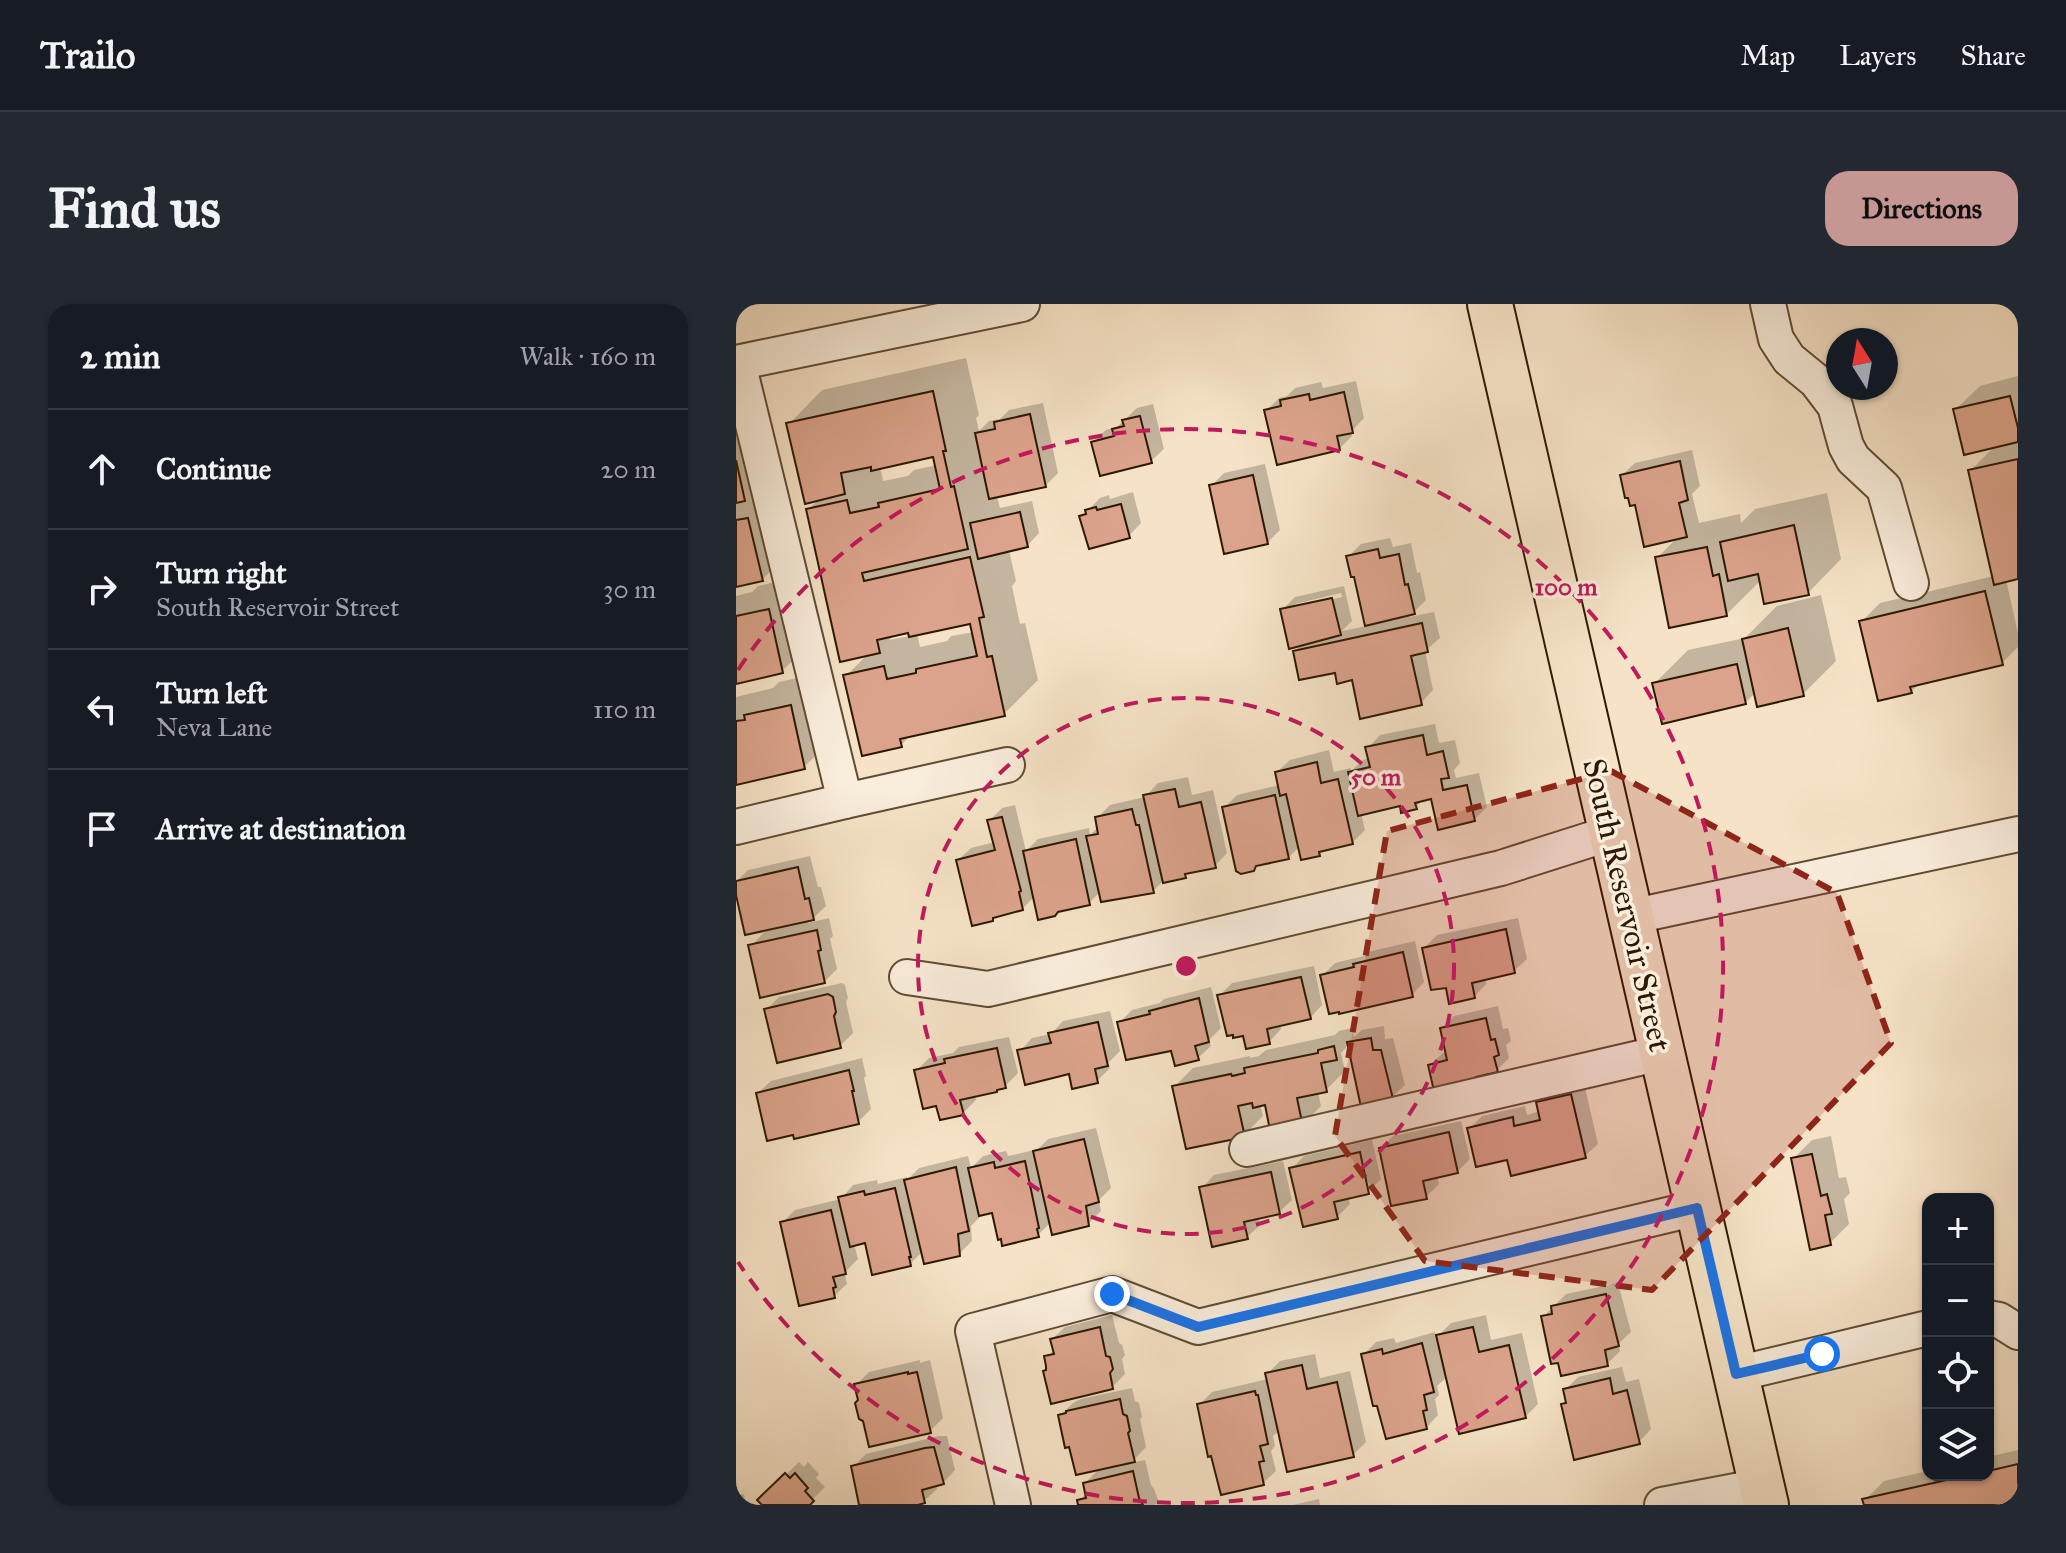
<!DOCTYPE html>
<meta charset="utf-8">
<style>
body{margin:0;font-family:"IM FELL Great Primer",serif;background:#242831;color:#f1f3f6}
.controls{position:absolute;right:24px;bottom:24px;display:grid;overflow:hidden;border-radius:16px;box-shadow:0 2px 6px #0004}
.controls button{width:72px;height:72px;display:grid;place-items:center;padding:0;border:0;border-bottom:2px solid #363941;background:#171b24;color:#f1f3f6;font:40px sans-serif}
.compass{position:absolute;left:1090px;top:24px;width:72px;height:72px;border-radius:50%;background:#171b24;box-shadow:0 2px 6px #0004;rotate:349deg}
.stop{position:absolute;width:24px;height:24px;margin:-18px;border:6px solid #1a73e8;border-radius:50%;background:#fff}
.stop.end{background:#1a73e8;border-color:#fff;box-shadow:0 2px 8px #0008}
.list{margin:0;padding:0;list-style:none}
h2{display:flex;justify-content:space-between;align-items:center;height:104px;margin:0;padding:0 32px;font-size:34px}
h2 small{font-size:26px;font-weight:400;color:#9ea1a6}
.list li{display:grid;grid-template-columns:52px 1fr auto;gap:24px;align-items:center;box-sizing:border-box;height:120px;padding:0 32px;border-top:2px solid #363941}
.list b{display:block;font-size:30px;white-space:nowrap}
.list p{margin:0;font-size:26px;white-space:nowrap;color:#9ea1a6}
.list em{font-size:26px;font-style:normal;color:#9ea1a6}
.icon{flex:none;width:44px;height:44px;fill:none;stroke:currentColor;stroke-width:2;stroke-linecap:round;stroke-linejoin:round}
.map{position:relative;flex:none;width:1282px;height:1201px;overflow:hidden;border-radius:24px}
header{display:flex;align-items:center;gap:48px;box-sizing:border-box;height:112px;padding:0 40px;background:#171b24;border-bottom:2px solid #363941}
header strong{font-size:38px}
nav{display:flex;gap:44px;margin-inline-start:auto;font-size:28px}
.intro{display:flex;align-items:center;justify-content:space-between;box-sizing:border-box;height:192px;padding:0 48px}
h1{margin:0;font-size:56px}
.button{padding:20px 36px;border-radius:24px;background:#c59692;color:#111;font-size:28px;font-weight:700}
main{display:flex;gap:48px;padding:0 48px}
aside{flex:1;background:#171b24;border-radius:24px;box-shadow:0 2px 6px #0004}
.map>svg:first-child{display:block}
.shadow{fill:#0003;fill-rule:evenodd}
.building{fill:#dba38b;stroke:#2e1803;stroke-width:2}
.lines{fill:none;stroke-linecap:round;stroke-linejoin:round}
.minor-casing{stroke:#604b34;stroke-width:38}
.major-casing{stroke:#2e1803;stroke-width:48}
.minor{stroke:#f9eddb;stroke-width:34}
.major{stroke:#f6e3c7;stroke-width:44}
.route{stroke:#1a73e8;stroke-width:10}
.marked{fill:#8f2418;fill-opacity:0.2;stroke:#8f2418;stroke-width:6;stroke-dasharray:16 10;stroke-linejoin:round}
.ring{fill:none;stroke:#c2185b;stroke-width:4;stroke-dasharray:14 10}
.labels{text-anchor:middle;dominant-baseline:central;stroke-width:7;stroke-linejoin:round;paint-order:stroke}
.street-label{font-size:32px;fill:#2e1803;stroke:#f9eddb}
.centre{fill:#c2185b;stroke:#f9eddb;stroke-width:4}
.ring-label{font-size:24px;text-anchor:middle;font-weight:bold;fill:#c2185b;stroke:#f9eddb;stroke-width:7;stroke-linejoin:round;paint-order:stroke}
</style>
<header>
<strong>Trailo</strong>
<nav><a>Map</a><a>Layers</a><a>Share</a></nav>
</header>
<div class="intro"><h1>Find us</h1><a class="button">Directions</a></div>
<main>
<aside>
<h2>2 min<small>Walk · 160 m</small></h2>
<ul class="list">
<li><svg class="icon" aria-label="ahead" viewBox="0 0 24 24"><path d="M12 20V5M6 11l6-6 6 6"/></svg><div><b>Continue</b></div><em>20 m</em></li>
<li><svg class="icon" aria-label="right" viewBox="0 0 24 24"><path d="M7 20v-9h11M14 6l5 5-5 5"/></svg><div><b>Turn right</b><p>South Reservoir Street</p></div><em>30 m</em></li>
<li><svg class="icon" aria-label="left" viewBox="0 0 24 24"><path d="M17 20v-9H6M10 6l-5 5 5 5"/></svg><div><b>Turn left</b><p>Neva Lane</p></div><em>110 m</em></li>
<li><svg class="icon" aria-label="arrive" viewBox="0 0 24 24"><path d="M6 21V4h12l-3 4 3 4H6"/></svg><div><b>Arrive at destination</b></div></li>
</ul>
</aside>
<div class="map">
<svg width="1282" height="1201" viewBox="0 0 1282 1201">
<rect width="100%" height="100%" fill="#f6e3c7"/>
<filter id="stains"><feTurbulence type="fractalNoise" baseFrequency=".0025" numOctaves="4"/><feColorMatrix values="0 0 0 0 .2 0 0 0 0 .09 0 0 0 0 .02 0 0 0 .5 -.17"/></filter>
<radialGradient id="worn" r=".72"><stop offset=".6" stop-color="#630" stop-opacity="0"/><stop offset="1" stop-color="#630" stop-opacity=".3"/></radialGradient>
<g class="shadow">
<path d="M230 54 243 111 240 114 243 127 253 117 264 115 273 106 307 99 322 169 309 182 261 192 264 204 296 197 303 229 291 242 273 246 280 277 276 282 284 320 289 319 302 376 268 410 176 430 165 441 110 372 133 349 72 206 84 194 53 120 86 86ZM198 151 201 161 178 166 172 172 147 177 144 163ZM235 317 238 328 215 332 211 337 184 343 181 329ZM174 327V332L153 336 160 330Z"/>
<polygon points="1282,72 1282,273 1270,276 1282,329 1282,343 1266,359 1184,379 1175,388 1125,318 1144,299 1258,272 1234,167 1259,142 1219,106 1244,82"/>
<polygon points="620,77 628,114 615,128 616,132 603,145 531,106 543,94 551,92 559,84 585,78 587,84"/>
<polygon points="417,100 428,145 415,157 357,138 370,126 381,123 401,104"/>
<polygon points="0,106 41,161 14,189 45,181 59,242 26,276 0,281"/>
<polygon points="956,146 964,182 956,190 963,219 1004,210 1005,219 1019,205 1091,189 1105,255 1072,289 1025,276 990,311 921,254 942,233 900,198 886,171 899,159"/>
<polygon points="529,160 544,226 531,239 475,182 488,169"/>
<polygon points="397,188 405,219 393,232 346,212 364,194 373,191 374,195"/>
<path d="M654 234 657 243 675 239 681 269 684 268 690 296 673 313 698 308 704 334 689 347 697 386 685 399 617 374 559 347 567 339 547 305 559 293 608 282 616 317 606 327 631 322 620 270 612 253 625 240ZM605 289 606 293 559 304V300Z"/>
<polygon points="67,272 80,334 46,367 0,378 0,292 16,288 22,282"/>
<polygon points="1085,291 1100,357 1067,390 1020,388 1009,399 918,380 952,346 1009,334 1041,302"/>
<polygon points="88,368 102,430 68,463 0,478 0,393 37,384 43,378"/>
<polygon points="699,420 703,439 719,436 724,459 718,466 720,474 743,469 751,503 738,516 697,492 688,494 680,503 666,500 625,509 629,526 616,539 588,545 583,550 564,542 552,554 488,504 501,491 544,481 541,468 554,456 593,446 598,468 615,464 615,467 627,456 634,454 632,444 644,431"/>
<polygon points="452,473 456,491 477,486 491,549 479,562 453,567 449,572 428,576 417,587 364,588 353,599 299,592 286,605 260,611 256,615 222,556 235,544 259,538 253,517 266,504 279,501 290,547 302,535 353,524 354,531 363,522 361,514 374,501 409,493 422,479"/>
<polygon points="74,552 82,583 85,583 90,602 72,619 93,614 97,632 94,635 101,665 88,678 15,642 32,624 0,582 0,578 12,566"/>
<polygon points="782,614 791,655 778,667 749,674 750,680 738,693 711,682 688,644 701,631"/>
<polygon points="679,637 688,678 676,691 586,672 599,659 628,652 632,648"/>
<polygon points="578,662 586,701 574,714 544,720 545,725 533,738 509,729 483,692 496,679"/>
<polygon points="106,679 109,681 112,694 110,698 117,729 104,742 31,705 43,693"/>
<polygon points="475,683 485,724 473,736 475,742 462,754 383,719 396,706 424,699 428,695"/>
<polygon points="762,702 767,725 772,724 775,737 770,741 773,754 761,766 745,770 740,775 694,761 707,749 711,748 706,724 718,712"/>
<polygon points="374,707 384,747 372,759 374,764 361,777 284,747 296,734 315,730 327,717"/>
<polygon points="648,722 649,735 657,734 669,781 656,793 613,740 605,749 609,767 590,786 582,788 585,802 566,821 530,799 524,800 527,812 508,831 438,783 457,764 514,752 514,754 523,752 530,746 599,731 603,727 616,724 618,733 626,726"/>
<polygon points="273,733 282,769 269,782 239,791 240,796 227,809 202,799 180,767 193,754 217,749 223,743"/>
<polygon points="126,754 130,772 128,774 135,805 122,818 22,789 35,777"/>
<polygon points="848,779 862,840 849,852 772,853 733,825 746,812 789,802 791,811 804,807 802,799 815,786"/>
<polygon points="725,817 734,855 721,868 701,872 703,880 690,893 645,844 657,832"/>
<polygon points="360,824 375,884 363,896 365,907 352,920 315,918 302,931 258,907 244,910 245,912 235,922 236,937 223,950 187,947 174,960 130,937 118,940 122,955 111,966 109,971 111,980 98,992 46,919 59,906 105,895 117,881 141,876 142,880 171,873 172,875 183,864 232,852 235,864 247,852 270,847 272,852 302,845 312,835"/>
<polygon points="1095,832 1103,874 1110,873 1114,889 1108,895 1113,920 1094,939 1057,855 1076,836"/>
<polygon points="636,836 645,875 632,888 612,893 614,900 601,913 555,865 568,852"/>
<polygon points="547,857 556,896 543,908 522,913 524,921 511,933 466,884 478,871"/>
<polygon points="882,979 895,1028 882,1040 884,1047 871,1060 807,1013 830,990"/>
<polygon points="376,1011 383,1039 386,1041 389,1051 386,1055 389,1070 376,1083 311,1053 319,1045 316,1035 329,1023"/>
<polygon points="750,1011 755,1036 786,1029 802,1100 789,1113 712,1072 701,1082 703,1091 699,1095 702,1111 690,1124 627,1051 640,1038 658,1034 660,1039 699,1028 700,1034 715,1019"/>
<polygon points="579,1050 584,1074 614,1067 630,1138 617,1151 544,1126 537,1132 539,1142 535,1147 540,1167 527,1179 463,1101 476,1088 532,1075 531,1070 544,1057"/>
<polygon points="184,1056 184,1059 194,1056 207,1114 194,1127 120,1081 133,1068"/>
<polygon points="886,1063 890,1078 903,1075 915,1125 903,1138 827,1101 832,1097 829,1086 842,1073"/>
<polygon points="396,1084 399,1097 403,1099 406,1113 404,1115 410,1143 395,1159 409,1156 415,1181 418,1185 422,1196 419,1201 344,1201 343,1197 351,1189 349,1179 365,1163 324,1112 337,1099 345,1095"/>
<polygon points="203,1132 211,1132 219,1166 207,1179 200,1180 201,1185 188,1197 173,1201 125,1201 117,1163 130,1150"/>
<polygon points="1282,1146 1282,1201 1130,1201 1129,1196 1148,1177 1192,1167 1192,1171 1252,1171 1252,1153"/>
<polygon points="63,1158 68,1163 72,1158 83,1170 80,1174 89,1183 71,1201 29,1201 24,1196"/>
<polygon points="0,1181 2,1191 8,1190 10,1201 0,1201"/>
<polygon points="583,1195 584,1201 557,1201"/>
</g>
<g class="building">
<polygon points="197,87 210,147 207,147 215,183 218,182 232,245 126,269 128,277 234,253 248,313 243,314 251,353 256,352 269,412 164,435 166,443 126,452 107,371 148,362 151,375 180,369 180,365 241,352 234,320 173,333 172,329 141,336 144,349 104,358 70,205 111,196 114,209 143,203 142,199 204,185 197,153 135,167 135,163 105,169 109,190 69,200 50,119"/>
<polygon points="608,88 617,129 601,132 604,146 541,161 528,106 545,102 544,96 573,90 574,96"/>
<polygon points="1274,92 1282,124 1282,138 1228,151 1217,105"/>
<polygon points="294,110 310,183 253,195 239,129 259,125 258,118"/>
<polygon points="404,112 416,159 364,172 355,138 378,132 376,125 388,122 386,116"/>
<polygon points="1282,155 1282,275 1258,281 1232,166"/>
<polygon points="0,156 9,197 0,199"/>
<polygon points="944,157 952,196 943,199 951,233 908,243 899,201 894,202 892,194 889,194 884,171"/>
<polygon points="517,171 532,240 488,250 473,181"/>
<polygon points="385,200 394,234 353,245 343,212 350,210 349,206 360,203 361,206"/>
<polygon points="284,208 292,243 242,255 234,219"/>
<polygon points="12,214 27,277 0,283 0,216"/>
<polygon points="1058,221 1073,291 1028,300 1022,270 992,277 984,238"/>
<polygon points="971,243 977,272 983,270 991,312 933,324 919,253"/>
<polygon points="642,245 644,254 663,250 669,281 672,280 679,310 629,322 618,273 615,273 610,252"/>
<polygon points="1249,287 1267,361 1174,383 1176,389 1142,397 1123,317"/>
<polygon points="596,294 605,331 553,345 544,305"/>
<polygon points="33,305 47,369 0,380 0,312"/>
<polygon points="686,319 692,348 675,352 686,401 624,415 616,376 601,380 599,369 563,376 557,347"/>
<polygon points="1052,324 1068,392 1021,403 1006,335"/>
<polygon points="1001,360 1010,400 926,420 916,379"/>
<polygon points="55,401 69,465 0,481 0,417 9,416 8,411"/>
<polygon points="687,431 691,451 707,447 713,474 705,475 707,486 731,481 739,517 702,526 695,495 679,499 681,505 665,509 664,502 622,512 612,468 634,463 629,443"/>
<polygon points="581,458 585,479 602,475 617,540 583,548 584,552 565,556 550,490 544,492 539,468"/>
<polygon points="439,485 443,503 465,498 480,564 449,570 450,574 427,579 407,491"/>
<polygon points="539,491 553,555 520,562 518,567 505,570 500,567 486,503"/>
<polygon points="396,505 400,521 403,521 418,589 365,598 350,532 362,530 359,513"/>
<polygon points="266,513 285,587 283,588 287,606 257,614 257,617 236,622 220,556 259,546 251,516"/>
<polygon points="340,535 354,601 322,608 319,612 302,616 287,547"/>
<polygon points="62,563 69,595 73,594 78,616 9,631 0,591 0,577"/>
<polygon points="770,625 779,669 736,679 739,694 713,700 710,684 695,686 686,644"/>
<polygon points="81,626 85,646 82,647 89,679 24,694 12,641"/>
<polygon points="667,648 677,693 603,710 603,708 593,710 584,671 618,663 617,660"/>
<polygon points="565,673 575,715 531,725 534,740 510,745 507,732 497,734 497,731 491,732 481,691"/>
<polygon points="92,690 97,693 100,708 98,712 105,744 41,759 28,705"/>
<polygon points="463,694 473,738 459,742 463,756 439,762 435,747 390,756 381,718 414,710 413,707"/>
<polygon points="750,714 755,736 759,735 763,751 758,753 762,768 740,773 741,777 698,787 692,761 711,756 704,724"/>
<polygon points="362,718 372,762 359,765 362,779 336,785 333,770 289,781 281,746 315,739 312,729"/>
<polygon points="635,734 637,746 645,746 657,795 625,803 611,738"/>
<polygon points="598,742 601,756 585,759 591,788 561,794 567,823 535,831 529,801 517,804 516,799 502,802 509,833 450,845 436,782 495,770 496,772 509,769 508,764 582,749 582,746"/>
<polygon points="261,744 270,784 261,786 261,788 224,796 228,811 204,816 200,802 187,805 178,766 209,759 208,755"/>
<polygon points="113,766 118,787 116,787 123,820 58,835 57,831 31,837 20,789"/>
<polygon points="835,790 850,854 775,872 771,856 740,863 731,824 777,813 778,822 804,816 800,798"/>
<polygon points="713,828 722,869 687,877 691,895 655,902 643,844"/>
<polygon points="348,835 363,898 350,902 353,922 316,931 297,847"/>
<polygon points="624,848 633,890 598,898 602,915 567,923 553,864"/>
<polygon points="1076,850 1085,892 1091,890 1096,910 1089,911 1095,941 1074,946 1055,854"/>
<polygon points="289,857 303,924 301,925 303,933 266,942 265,935 262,936 256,909 243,912 232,864 258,858 259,864"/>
<polygon points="220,863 233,927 222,930 224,952 188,960 168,876"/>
<polygon points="535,868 544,910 508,918 512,935 476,943 463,883"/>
<polygon points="159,884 175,953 173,953 175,962 136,971 129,939 114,943 102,893 128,887 129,891"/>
<polygon points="95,906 110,970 97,973 100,983 97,984 99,994 63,1002 44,918"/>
<polygon points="870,990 883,1042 869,1046 872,1062 825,1072 822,1059 815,1060 805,1012 816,1010 815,1002"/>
<polygon points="364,1023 370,1052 374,1053 377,1065 374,1069 377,1085 315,1100 307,1067 310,1066 310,1062 308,1052 318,1050 314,1035"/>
<polygon points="737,1023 743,1048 773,1041 790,1114 723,1130 700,1031"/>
<polygon points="686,1039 698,1088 688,1091 691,1106 687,1107 691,1125 650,1135 641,1102 637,1102 625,1050 646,1045 647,1050"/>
<polygon points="566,1061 571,1085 601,1078 618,1153 551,1168 529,1069"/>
<polygon points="172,1068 172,1070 181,1068 195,1129 133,1143 127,1117 123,1115 119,1099 122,1096 118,1080"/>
<polygon points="874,1074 877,1090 891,1086 904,1140 838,1156 825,1100 830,1099 827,1085"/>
<polygon points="519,1087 520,1091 522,1091 532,1140 524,1142 528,1157 523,1158 528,1181 485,1191 475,1152 472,1153 461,1100"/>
<polygon points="384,1095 387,1110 391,1112 394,1127 392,1129 399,1158 340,1171 333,1143 329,1144 322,1111 330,1109 330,1107"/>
<polygon points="198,1143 208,1180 186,1186 189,1199 182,1201 123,1201 115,1162 189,1144"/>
<polygon points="1282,1160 1282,1201 1128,1201 1126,1195 1233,1171 1252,1171 1252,1167"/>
<polygon points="397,1167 403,1194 407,1201 342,1201 341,1196 350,1194 347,1179"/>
<polygon points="49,1169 54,1174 59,1169 72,1184 69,1187 78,1197 74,1201 26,1201 21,1196"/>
</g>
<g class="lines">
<g class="minor-casing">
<g id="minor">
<polyline points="1032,0 1040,35 1053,55 1080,77 1099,102 1110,142 1117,155 1148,184 1175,279"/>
<polyline points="0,59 286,0"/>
<polyline points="2,59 109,497 271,461"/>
<polyline points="0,523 109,497"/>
<polyline points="894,613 1282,530"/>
<polyline points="171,673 252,685 765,564 875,529"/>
<polyline points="511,845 925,749"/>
<polyline points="1252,1014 1263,1016 1282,1028"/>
<polyline points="1000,1070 1192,1024"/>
<polyline points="277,1201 237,1027 376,990 462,1023 961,904"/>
<polyline points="926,1201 1026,1182"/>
</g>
</g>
<g class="major-casing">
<polyline id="major" points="754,0 1030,1201"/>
</g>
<use href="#minor" class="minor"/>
<use href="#major" class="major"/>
</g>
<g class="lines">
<polyline class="route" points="376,990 462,1023 961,904 1000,1070 1086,1050"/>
</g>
<path class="marked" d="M875 467 1101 589 1155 739 916 986 689 957 599 832 651 527Z"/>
<g class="ring">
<circle cx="450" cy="662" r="268"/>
<path d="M2 366A537 537 0 1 1 2 958"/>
</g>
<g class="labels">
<g class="street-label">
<text transform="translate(891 601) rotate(77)">South Reservoir Street</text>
</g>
</g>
<circle cx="450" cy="662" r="12" class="centre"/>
<g class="ring-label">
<text x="830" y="291">100 m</text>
<text x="640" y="481">50 m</text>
</g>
<rect width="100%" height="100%" filter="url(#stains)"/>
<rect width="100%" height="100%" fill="url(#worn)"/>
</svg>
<div class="controls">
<button>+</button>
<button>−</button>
<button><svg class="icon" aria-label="locate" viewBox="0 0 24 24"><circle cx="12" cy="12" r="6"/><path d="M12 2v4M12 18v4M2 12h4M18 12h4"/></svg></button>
<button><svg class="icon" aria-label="layers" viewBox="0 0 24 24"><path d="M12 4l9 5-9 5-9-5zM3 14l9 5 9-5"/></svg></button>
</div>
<svg class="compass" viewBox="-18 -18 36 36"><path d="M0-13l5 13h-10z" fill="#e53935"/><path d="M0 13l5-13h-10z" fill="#9ea1a6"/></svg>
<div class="stop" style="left:1086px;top:1050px"></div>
<div class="stop end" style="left:376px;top:990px"></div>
</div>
</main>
